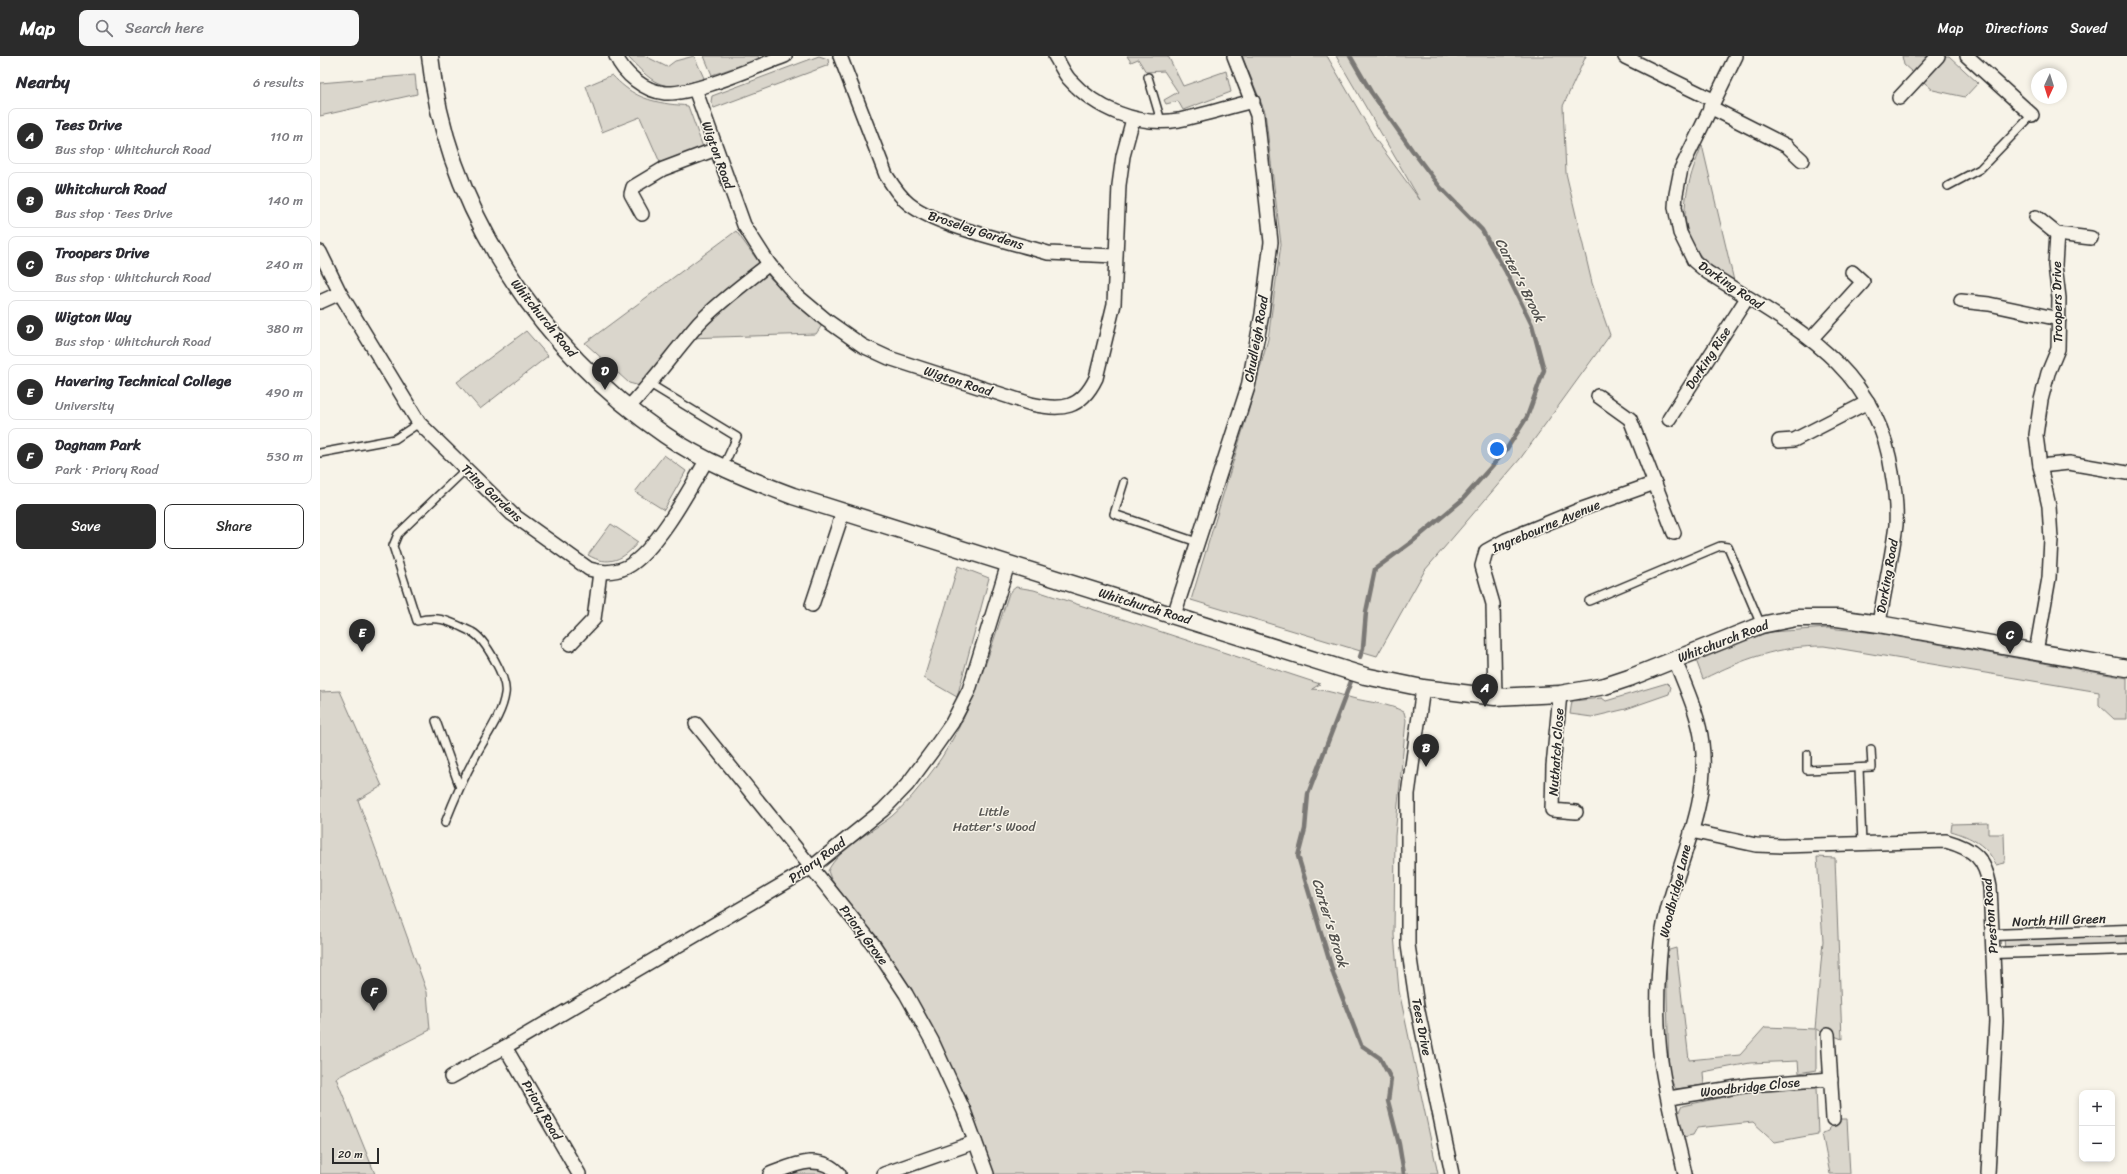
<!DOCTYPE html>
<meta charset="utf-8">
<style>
body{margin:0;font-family:Sriracha,sans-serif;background:#f7f7f7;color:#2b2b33}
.controls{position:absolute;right:12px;bottom:12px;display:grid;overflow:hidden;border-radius:8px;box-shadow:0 2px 6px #0003}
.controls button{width:36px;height:36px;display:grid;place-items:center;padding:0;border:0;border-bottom:1px solid #e1e1e2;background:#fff;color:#2b2b33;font:20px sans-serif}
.compass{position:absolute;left:1711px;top:12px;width:36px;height:36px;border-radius:50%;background:#fff;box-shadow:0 2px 6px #0003;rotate:184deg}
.scale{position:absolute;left:12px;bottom:10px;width:47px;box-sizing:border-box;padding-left:4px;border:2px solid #2b2b2b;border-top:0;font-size:11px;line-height:14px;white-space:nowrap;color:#2b2b2b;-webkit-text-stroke:3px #f7f3e8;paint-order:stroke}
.you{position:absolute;left:1177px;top:393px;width:14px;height:14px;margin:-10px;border:3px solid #fff;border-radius:50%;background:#1a73e8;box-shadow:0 0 0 6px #1a73e833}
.badge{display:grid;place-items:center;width:26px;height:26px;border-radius:50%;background:#2b2b2b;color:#fff;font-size:13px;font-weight:700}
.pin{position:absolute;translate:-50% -33px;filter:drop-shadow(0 1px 2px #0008)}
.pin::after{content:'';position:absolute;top:21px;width:14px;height:12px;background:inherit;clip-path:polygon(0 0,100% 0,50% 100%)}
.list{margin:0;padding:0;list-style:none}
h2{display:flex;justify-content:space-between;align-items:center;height:52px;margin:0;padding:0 16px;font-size:17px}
h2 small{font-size:13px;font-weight:400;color:#7c7c81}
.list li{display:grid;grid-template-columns:26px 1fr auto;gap:12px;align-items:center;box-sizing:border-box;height:56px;margin:0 8px 8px;padding:0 8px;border:1px solid #e1e1e2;border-radius:8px}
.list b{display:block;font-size:15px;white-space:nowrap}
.list p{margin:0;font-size:13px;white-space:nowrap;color:#7c7c81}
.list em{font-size:13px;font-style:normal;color:#7c7c81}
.actions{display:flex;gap:8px;padding:12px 16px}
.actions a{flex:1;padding:9px 0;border:1px solid #2b2b2b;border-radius:8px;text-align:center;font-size:14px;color:#2b2b2b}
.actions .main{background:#2b2b2b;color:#fff}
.icon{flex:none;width:22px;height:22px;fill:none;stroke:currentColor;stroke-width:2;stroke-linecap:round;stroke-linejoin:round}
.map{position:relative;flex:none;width:1807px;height:1118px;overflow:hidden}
header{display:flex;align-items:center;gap:24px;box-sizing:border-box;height:56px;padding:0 20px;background:#2b2b2b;color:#fff}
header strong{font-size:19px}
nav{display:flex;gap:22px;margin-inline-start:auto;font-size:14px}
.search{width:280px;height:36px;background:#f7f7f7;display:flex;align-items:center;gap:10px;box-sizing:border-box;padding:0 14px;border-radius:8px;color:#7c7c81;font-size:15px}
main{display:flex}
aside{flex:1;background:#fff}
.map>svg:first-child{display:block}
.green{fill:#dad6cc;stroke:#82807c}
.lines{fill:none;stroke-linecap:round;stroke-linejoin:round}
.stream{stroke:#7a7874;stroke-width:4.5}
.service-casing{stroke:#2b2b2b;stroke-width:10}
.pedestrian-casing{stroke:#2b2b2b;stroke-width:13}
.minor-casing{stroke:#2b2b2b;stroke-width:16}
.tertiary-casing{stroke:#2b2b2b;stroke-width:19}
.service{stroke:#f7f3e8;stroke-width:7}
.pedestrian{stroke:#f7f3e8;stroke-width:10}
.minor{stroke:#f7f3e8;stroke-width:13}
.tertiary{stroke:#f7f3e8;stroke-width:16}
.labels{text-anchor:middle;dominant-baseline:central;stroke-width:3;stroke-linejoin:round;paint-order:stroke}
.street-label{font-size:13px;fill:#2b2b2b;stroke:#f7f3e8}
.park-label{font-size:13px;fill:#575653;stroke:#f7f3e8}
.water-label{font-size:14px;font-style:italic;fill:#53524f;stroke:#f7f3e8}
</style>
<header>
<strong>Map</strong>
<div class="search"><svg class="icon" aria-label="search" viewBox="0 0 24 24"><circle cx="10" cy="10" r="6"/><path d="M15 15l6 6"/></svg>Search here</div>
<nav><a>Map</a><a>Directions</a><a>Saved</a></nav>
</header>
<main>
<aside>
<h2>Nearby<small>6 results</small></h2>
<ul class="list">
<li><span class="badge">A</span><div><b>Tees Drive</b><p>Bus stop · Whitchurch Road</p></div><em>110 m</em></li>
<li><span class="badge">B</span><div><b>Whitchurch Road</b><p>Bus stop · Tees Drive</p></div><em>140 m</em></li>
<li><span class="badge">C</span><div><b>Troopers Drive</b><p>Bus stop · Whitchurch Road</p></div><em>240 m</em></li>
<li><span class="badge">D</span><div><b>Wigton Way</b><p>Bus stop · Whitchurch Road</p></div><em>380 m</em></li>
<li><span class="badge">E</span><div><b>Havering Technical College</b><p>University</p></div><em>490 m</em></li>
<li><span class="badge">F</span><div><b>Dagnam Park</b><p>Park · Priory Road</p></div><em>530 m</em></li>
</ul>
<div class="actions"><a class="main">Save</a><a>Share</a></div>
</aside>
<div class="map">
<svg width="1807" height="1118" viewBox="0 0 1807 1118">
<rect width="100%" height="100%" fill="#f7f3e8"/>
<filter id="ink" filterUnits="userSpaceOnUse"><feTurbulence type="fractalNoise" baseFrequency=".025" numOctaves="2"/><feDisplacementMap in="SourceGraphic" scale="8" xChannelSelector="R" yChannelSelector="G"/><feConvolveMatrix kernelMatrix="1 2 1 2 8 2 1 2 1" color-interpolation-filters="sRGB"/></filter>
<g filter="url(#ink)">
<g class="green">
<path d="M310 0H325L347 11 355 5 374 0 384 22C345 37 336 31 308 1Z"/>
<polygon points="384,0 438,0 439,3 392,19"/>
<polygon points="499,0 508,3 509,9 394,52 391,46 392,40"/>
<polygon points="807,0 848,0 863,30 906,15 911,36 863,54 858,45 846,48 844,44 858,36 844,15 826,16 818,3 811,6"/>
<polygon points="922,0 1007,0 1056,84 1100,144 1016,0 1266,0 1243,50 1246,117 1272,227 1290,279 1200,403 1105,514 1057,600 871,544 928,357 948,283 961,188 945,56"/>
<polygon points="1582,0 1629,0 1658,27 1645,41 1613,34 1584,9"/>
<polygon points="95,19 97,38 0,60 0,27"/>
<path d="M292 19C310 38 324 44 349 48 356 49 362 49 368 50L384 94 342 111 320 61 282 76 266 30Z"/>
<path d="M1382 89 1414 225C1402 217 1388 210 1380 199 1353 165 1368 125 1382 89Z"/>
<polygon points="416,175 451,223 502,269 496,278 367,282 320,330 309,327 265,287"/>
<polygon points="206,275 228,300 160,353 137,326"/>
<polygon points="344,399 366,415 344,454 315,436"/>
<path d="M291 468 318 486C304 504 288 511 268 499Z"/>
<polygon points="638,510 669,522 637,641 604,622"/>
<path d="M696 531 714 534 1000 628 992 633C1006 634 1018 638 1032 642 1050 647 1068 647 1084 656L1086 664 1075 780 1074 879 1079 935 1118 1118H674L648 1045 609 965 587 926 511 823 508 815C518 793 553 775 572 760 581 752 590 743 597 734 646 679 667 605 689 537Z"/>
<path d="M1508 572 1556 577 1807 622V663H1794L1779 649V636L1504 590C1458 590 1423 603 1383 623L1376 604 1420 585 1450 576Z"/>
<polygon points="1347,627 1351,631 1349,638 1306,653 1272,661 1250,658 1252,645 1282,642 1286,645"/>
<polygon points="0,635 1,636 20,635 62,730 38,744 107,936 110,974 16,1022 55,1118 0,1118"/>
<path d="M1668 767V778H1684L1685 807 1676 809C1667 789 1651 781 1631 775L1632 768Z"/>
<polygon points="1497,801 1515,802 1522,983 1496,973 1496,1014 1479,1017 1478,1005 1430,1007 1383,1016 1384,1029 1356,1033 1349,1021 1346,895 1356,892 1369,1004 1420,999 1445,971 1495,973 1503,885"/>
<polygon points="1807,874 1807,893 1685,897 1684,879"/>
<polygon points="1496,1032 1498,1078 1455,1086 1433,1066 1377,1072 1373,1079 1363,1081 1358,1058 1362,1050 1431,1035"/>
<polygon points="1513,1063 1527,1063 1530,1118 1510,1118 1502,1077 1509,1075"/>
<polygon points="496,1105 519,1118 450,1118"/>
</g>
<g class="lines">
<g class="stream">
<polyline points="1030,0 1051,36 1092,94 1120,131 1162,174 1186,216 1212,269 1224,314 1207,361 1186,394 1142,444 1093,485 1055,513 1046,556 1043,592 1040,601"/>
<polyline points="1033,620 988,738 985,773 978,800 1014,920 1041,989 1060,1002 1071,1023 1068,1045 1079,1088 1084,1118"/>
</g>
<g class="service-casing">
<g id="service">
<polyline points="828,21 841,65"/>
<polyline points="1628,130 1660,113 1712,59"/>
<polyline points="330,328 417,381 403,411"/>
<polyline points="0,397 75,383 99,367"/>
<polyline points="804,426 794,458 877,486"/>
<polyline points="1269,545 1400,490 1408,491 1441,569"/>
<polyline points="116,665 139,729"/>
<polyline points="1487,698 1487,714 1552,711 1551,693"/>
<polyline points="1539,712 1542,788"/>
<path d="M125 767C134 744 143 723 155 701 165 681 182 660 185 638 188 623 165 583 152 576 130 566 121 559 97 565L73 490 78 478 145 414"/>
</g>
</g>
<g class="pedestrian-casing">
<g id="pedestrian">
<polyline points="1673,879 1807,874"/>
<polyline points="1673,897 1807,893"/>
</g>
</g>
<g class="minor-casing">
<g id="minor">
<path d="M296 0C304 18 324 35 345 37 374 39 435 11 465 0"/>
<path d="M520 0 566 119C573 130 579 140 589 148 616 169 680 183 714 193L728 197 795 200"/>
<path d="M735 0C740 8 744 17 749 23 776 53 818 71 859 64 884 59 908 51 933 45"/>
<path d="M1416 0 1361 113 1356 138 1355 151 1360 177 1374 205 1387 216C1470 269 1557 308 1572 417 1575 434 1577 451 1576 469 1572 502 1564 535 1559 568"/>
<polyline points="1647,0 1712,59"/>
<polyline points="1305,1 1393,44"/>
<path d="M375 33 424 169 449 208 475 238 506 264 543 290 569 302 711 348C742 355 761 353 776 322L794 248 799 129 803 100 813 63"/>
<polyline points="1579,42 1618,0"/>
<polyline points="1390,51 1467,90 1482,104"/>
<polyline points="322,158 311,138 313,131 343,113 396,93"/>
<polyline points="1716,161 1737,178 1771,182"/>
<path d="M0 196 20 237 99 367 192 458 269 513C282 517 294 517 307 511 336 496 371 431 387 403"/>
<polyline points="1641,245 1669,248 1739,263"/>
<polyline points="0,246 20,237"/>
<polyline points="1491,283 1543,226 1532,216"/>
<polyline points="1278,340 1310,363 1354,477"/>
<path d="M309 351C334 324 355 295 379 267 400 245 425 227 449 208"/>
<polyline points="1349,363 1427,242"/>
<polyline points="1459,385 1474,384 1548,346"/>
<polyline points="1720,410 1749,407 1807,417"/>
<polyline points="492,549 523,456"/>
<polyline points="854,559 928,331 942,258 951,186 937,59 914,0"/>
<polyline points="250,588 274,563 280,516"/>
<polyline points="1716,596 1729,522 1731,483 1729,450 1720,410 1716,379 1721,344 1728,317 1738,293 1739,242 1735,209 1737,178"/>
<path d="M1355 604C1365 630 1379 659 1382 687 1391 756 1349 820 1341 887 1337 926 1336 967 1341 1005 1346 1043 1357 1081 1365 1118"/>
<polyline points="1103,632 1088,738 1088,889 1097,950 1132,1118"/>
<polyline points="1240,638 1233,710 1232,754 1256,756"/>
<polyline points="1175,641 1173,548 1162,510 1166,495 1186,484 1259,454 1335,427"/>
<polyline points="376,668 553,888 586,938 612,985 644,1055 667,1118"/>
<path d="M1371 775 1436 789 1463 790 1626 785C1654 793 1665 802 1670 831L1676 965 1668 1118"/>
<polyline points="1508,978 1513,1063"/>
<polyline points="185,991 259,1118"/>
<polyline points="131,1021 185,991 492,811 563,754 587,729 613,694 632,667 649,634 688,508"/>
<polyline points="1349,1042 1430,1029 1511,1023"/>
<path d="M450 1118C474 1109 499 1096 519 1118"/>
<polyline points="564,1118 655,1086"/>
</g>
</g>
<g class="tertiary-casing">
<path id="tertiary" d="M110 0C126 152 220 293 345 379 382 405 430 424 473 440L1045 620 1103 632 1175 641 1240 638 1285 630 1309 622 1441 569 1476 562H1517L1559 568 1807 612"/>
</g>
<use href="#service" class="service"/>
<use href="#pedestrian" class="pedestrian"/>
<use href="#minor" class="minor"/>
<use href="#tertiary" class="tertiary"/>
</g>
</g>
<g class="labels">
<g class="street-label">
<text transform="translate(398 99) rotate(70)">Wigton Road</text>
<text transform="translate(656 174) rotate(18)">Broseley Gardens</text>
<text transform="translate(1411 229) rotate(34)">Dorking Road</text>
<text transform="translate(1737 246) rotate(-91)">Troopers Drive</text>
<text transform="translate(224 262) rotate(51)">Whitchurch Road</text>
<text transform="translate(936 283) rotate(-80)">Chudleigh Road</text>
<text transform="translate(1388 302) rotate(-57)">Dorking Rise</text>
<text transform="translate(638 325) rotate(18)">Wigton Road</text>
<text transform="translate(172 437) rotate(43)">Tring Gardens</text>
<text transform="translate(1226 470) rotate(-23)">Ingrebourne Avenue</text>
<text transform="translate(1567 520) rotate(-80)">Dorking Road</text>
<text transform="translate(825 550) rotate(17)">Whitchurch Road</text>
<text transform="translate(1403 585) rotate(-21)">Whitchurch Road</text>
<text transform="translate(1236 696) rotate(-86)">Nuthatch Close</text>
<text transform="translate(497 804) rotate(-36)">Priory Road</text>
<text transform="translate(1355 835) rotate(-76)">Woodbridge Lane</text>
<text transform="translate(1670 860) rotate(-95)">Preston Road</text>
<text transform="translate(1739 864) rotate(-2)">North Hill Green</text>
<text transform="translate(544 879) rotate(53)">Priory Grove</text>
<text transform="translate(1102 971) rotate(79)">Tees Drive</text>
<text transform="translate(1430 1031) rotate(-6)">Woodbridge Close</text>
<text transform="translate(222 1054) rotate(60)">Priory Road</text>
</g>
<g class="park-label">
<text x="674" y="755">Little<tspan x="674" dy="15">Hatter's Wood</tspan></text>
</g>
<g class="water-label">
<text transform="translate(1200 224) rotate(63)">Carter's Brook</text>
<text transform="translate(1010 867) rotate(73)">Carter's Brook</text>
</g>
</g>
</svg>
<div class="controls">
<button>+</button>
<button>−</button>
</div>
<svg class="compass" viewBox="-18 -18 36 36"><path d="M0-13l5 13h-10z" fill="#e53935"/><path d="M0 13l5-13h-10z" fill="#7c7c81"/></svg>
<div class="scale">20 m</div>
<div class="you"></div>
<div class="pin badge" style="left:1165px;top:651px">A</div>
<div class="pin badge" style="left:1106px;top:711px">B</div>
<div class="pin badge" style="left:1690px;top:598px">C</div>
<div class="pin badge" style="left:285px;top:334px">D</div>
<div class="pin badge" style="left:42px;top:596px">E</div>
<div class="pin badge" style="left:54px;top:955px">F</div>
</div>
</main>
